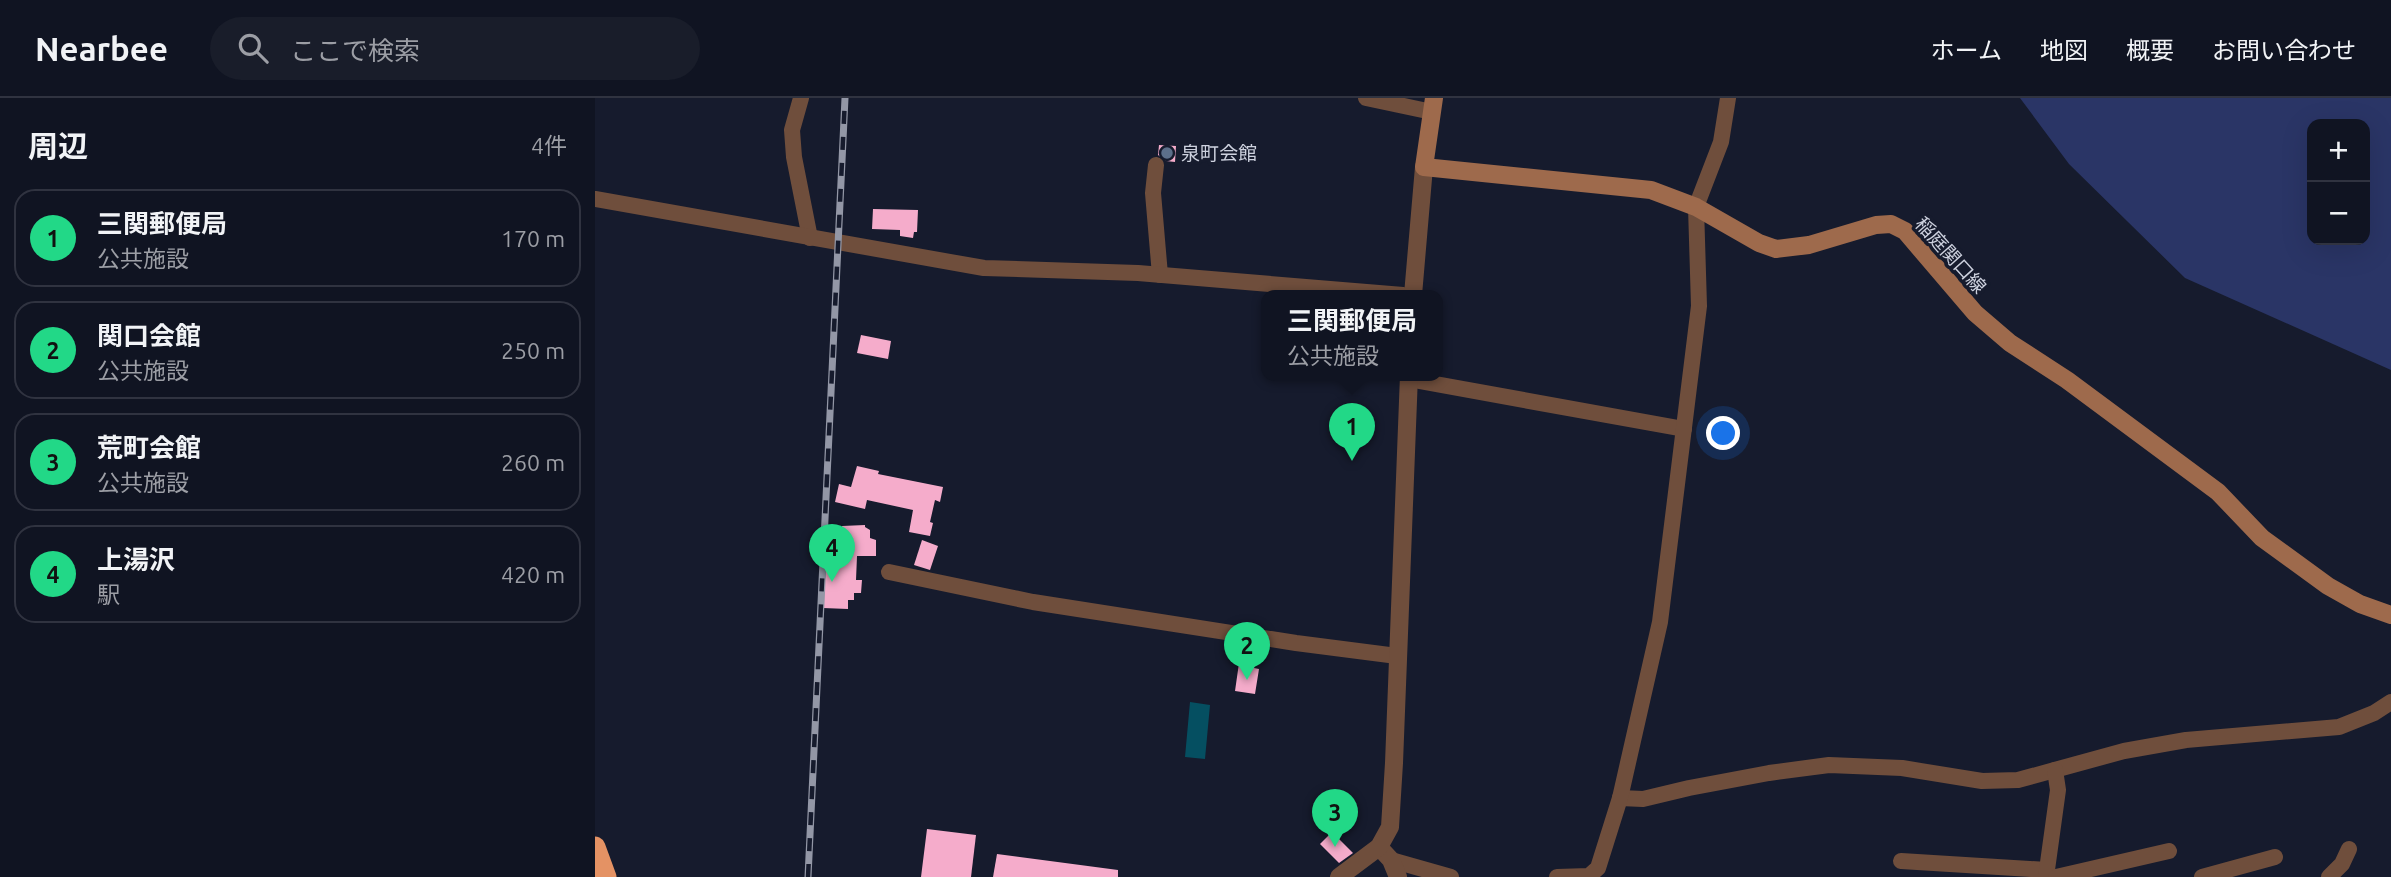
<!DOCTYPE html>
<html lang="ja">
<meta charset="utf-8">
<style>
body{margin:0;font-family:Ubuntu,"Noto Sans JP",sans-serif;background:#191d2a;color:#f1f3f6}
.controls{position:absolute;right:21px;top:21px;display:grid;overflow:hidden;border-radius:14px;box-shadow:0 7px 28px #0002}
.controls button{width:63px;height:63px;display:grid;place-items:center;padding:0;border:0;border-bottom:2px solid #303340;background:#101422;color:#f1f3f6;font:35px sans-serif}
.you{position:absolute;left:1129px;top:336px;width:24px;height:24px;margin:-18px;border:5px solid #fff;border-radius:50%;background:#1a73e8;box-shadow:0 0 0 10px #1a73e833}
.badge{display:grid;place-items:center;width:46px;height:46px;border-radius:50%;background:#22d887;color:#111;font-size:23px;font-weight:700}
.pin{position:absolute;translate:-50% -58px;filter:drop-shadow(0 2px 4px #0008)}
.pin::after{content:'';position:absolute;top:37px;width:24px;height:21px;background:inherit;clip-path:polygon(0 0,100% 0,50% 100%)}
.popup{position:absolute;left:666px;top:192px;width:182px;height:91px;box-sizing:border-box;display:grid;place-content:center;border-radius:14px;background:#101422;filter:drop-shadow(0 2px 5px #0005);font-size:23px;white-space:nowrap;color:#9c9ea5}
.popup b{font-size:26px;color:#f1f3f6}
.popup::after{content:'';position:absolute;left:50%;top:100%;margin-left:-14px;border:14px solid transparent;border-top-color:#101422}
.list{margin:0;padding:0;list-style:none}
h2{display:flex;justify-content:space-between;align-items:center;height:91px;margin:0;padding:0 28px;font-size:30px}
h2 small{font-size:23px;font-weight:400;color:#9c9ea5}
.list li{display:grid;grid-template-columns:46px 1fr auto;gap:21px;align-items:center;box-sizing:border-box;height:98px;margin:0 14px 14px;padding:0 14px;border:2px solid #303340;border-radius:21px}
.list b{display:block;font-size:26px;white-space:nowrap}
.list p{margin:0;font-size:23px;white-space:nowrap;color:#9c9ea5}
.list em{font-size:23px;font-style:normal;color:#9c9ea5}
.icon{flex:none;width:38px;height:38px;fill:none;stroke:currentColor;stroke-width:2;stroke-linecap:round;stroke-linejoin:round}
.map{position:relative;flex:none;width:1796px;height:779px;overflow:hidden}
header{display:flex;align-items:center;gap:42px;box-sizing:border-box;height:98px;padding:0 35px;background:#101422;border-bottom:2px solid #303340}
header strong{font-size:33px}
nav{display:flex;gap:38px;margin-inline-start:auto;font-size:24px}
.search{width:490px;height:63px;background:#191d2a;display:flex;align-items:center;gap:18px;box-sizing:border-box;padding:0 24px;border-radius:38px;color:#9c9ea5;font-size:26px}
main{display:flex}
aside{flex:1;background:#101422}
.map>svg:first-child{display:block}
.green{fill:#2a3566;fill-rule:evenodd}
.water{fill:#054f61}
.building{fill:#f5accb}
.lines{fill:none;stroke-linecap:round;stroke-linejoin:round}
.minor{stroke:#6f4e3c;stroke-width:16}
.tertiary{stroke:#6f4e3c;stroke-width:18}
.secondary{stroke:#9e6a4c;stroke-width:18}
.motorway{stroke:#e49264;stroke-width:21}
.rail-casing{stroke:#9397a6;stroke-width:7}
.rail{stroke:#161b2d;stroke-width:4.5;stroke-dasharray:13;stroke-linecap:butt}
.service-dot{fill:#5c6f8a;stroke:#161b2d;stroke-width:2.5}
.labels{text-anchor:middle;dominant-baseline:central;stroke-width:7;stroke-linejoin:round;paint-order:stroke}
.poi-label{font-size:19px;fill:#cdd1de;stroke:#161b2d;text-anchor:start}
.street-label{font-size:19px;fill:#cdd1de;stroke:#161b2d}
</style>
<header>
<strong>Nearbee</strong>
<div class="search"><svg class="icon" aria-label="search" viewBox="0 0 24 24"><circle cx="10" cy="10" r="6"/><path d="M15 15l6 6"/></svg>ここで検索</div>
<nav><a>ホーム</a><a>地図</a><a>概要</a><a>お問い合わせ</a></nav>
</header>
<main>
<aside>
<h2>周辺<small>4件</small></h2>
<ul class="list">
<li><span class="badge">1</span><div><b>三関郵便局</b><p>公共施設</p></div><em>170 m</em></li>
<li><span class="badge">2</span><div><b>関口会館</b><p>公共施設</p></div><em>250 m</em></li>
<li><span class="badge">3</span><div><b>荒町会館</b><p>公共施設</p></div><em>260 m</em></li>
<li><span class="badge">4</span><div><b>上湯沢</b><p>駅</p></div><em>420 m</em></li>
</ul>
</aside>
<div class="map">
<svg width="1796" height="779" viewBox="0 0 1796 779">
<rect width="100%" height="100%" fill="#161b2d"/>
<path class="green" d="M1425 0H1796V272L1590 180 1474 66ZM1717 26H1770V142H1717Z"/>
<polygon class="water" points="595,604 615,607 610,661 590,659"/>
<g class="building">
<polygon points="564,47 581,48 580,64 571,63 563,57"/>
<polygon points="278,111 323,112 322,134 319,134 318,140 305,138 305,132 277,131"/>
<polygon points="266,237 296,243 293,261 262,255"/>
<polygon points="262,368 284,373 283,376 348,389 345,404 340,402 335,424 338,425 335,438 314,434 318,412 272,402 270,411 240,404 244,386 256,389"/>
<polygon points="270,427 270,429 275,432 275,440 281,442 281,458 262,458 261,482 267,482 266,495 259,495 259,502 253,502 253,511 228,510 231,467 246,468 247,428"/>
<polygon points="327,442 343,448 335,472 319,467"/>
<polygon points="645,558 661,560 659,570 664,571 660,596 640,593"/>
<polygon points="332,731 381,737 376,779 326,779"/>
<polygon points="737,734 758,755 744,765 725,746"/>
<polygon points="402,756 523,772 523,779 398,779"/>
</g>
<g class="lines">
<g class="minor">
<polyline points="206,0 197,32 199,59 215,140"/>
<polyline points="771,0 837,14"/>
<polyline points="561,67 558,95 565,177"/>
<polyline points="0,101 389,170 543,175 808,197"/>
<polyline points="813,281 1089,331"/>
<polyline points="294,474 438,504 701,545 802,558"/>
<polyline points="1025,700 1048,701 1094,690 1174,675 1234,667 1307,670 1387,683 1423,682 1529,653 1591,642 1744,629 1779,615 1796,604"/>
<polyline points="796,762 856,779"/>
<polyline points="1306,763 1452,772"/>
<polyline points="962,779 994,778 1003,770 1025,700 1065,524 1104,208 1101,109 1126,44 1133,0"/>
<polyline points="1451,779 1463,692 1460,672"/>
<polyline points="1461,779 1574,753"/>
<polyline points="1607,779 1680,759"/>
<polyline points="1734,779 1747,766 1754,751"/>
</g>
<g class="tertiary">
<polyline points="818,197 829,69"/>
<polyline points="784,749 796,762 803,779"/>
<polyline points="744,779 784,749 795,729 799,665 814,277"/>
</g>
<polyline class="secondary" points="839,0 829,69 1056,92 1101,109 1164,145 1181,151 1214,147 1281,127 1296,126 1310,133 1380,215 1415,245 1472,282 1623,394 1667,440 1733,488 1765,506 1796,517"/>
<polyline class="motorway" points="0,749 11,779"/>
<g class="rail-casing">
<polyline id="rail" points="213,779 250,0"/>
</g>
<use href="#rail" class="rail"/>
</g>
<circle class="service-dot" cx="572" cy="55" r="7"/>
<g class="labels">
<g class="poi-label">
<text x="586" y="55">泉町会館</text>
</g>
<g class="street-label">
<text transform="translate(1356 157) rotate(48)">稲庭関口線</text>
</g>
</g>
</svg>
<div class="controls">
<button>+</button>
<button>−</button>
</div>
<div class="you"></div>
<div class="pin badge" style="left:757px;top:363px">1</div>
<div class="popup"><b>三関郵便局</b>公共施設</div>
<div class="pin badge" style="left:652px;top:582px">2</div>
<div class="pin badge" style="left:740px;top:749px">3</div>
<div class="pin badge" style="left:237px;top:484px">4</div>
</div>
</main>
